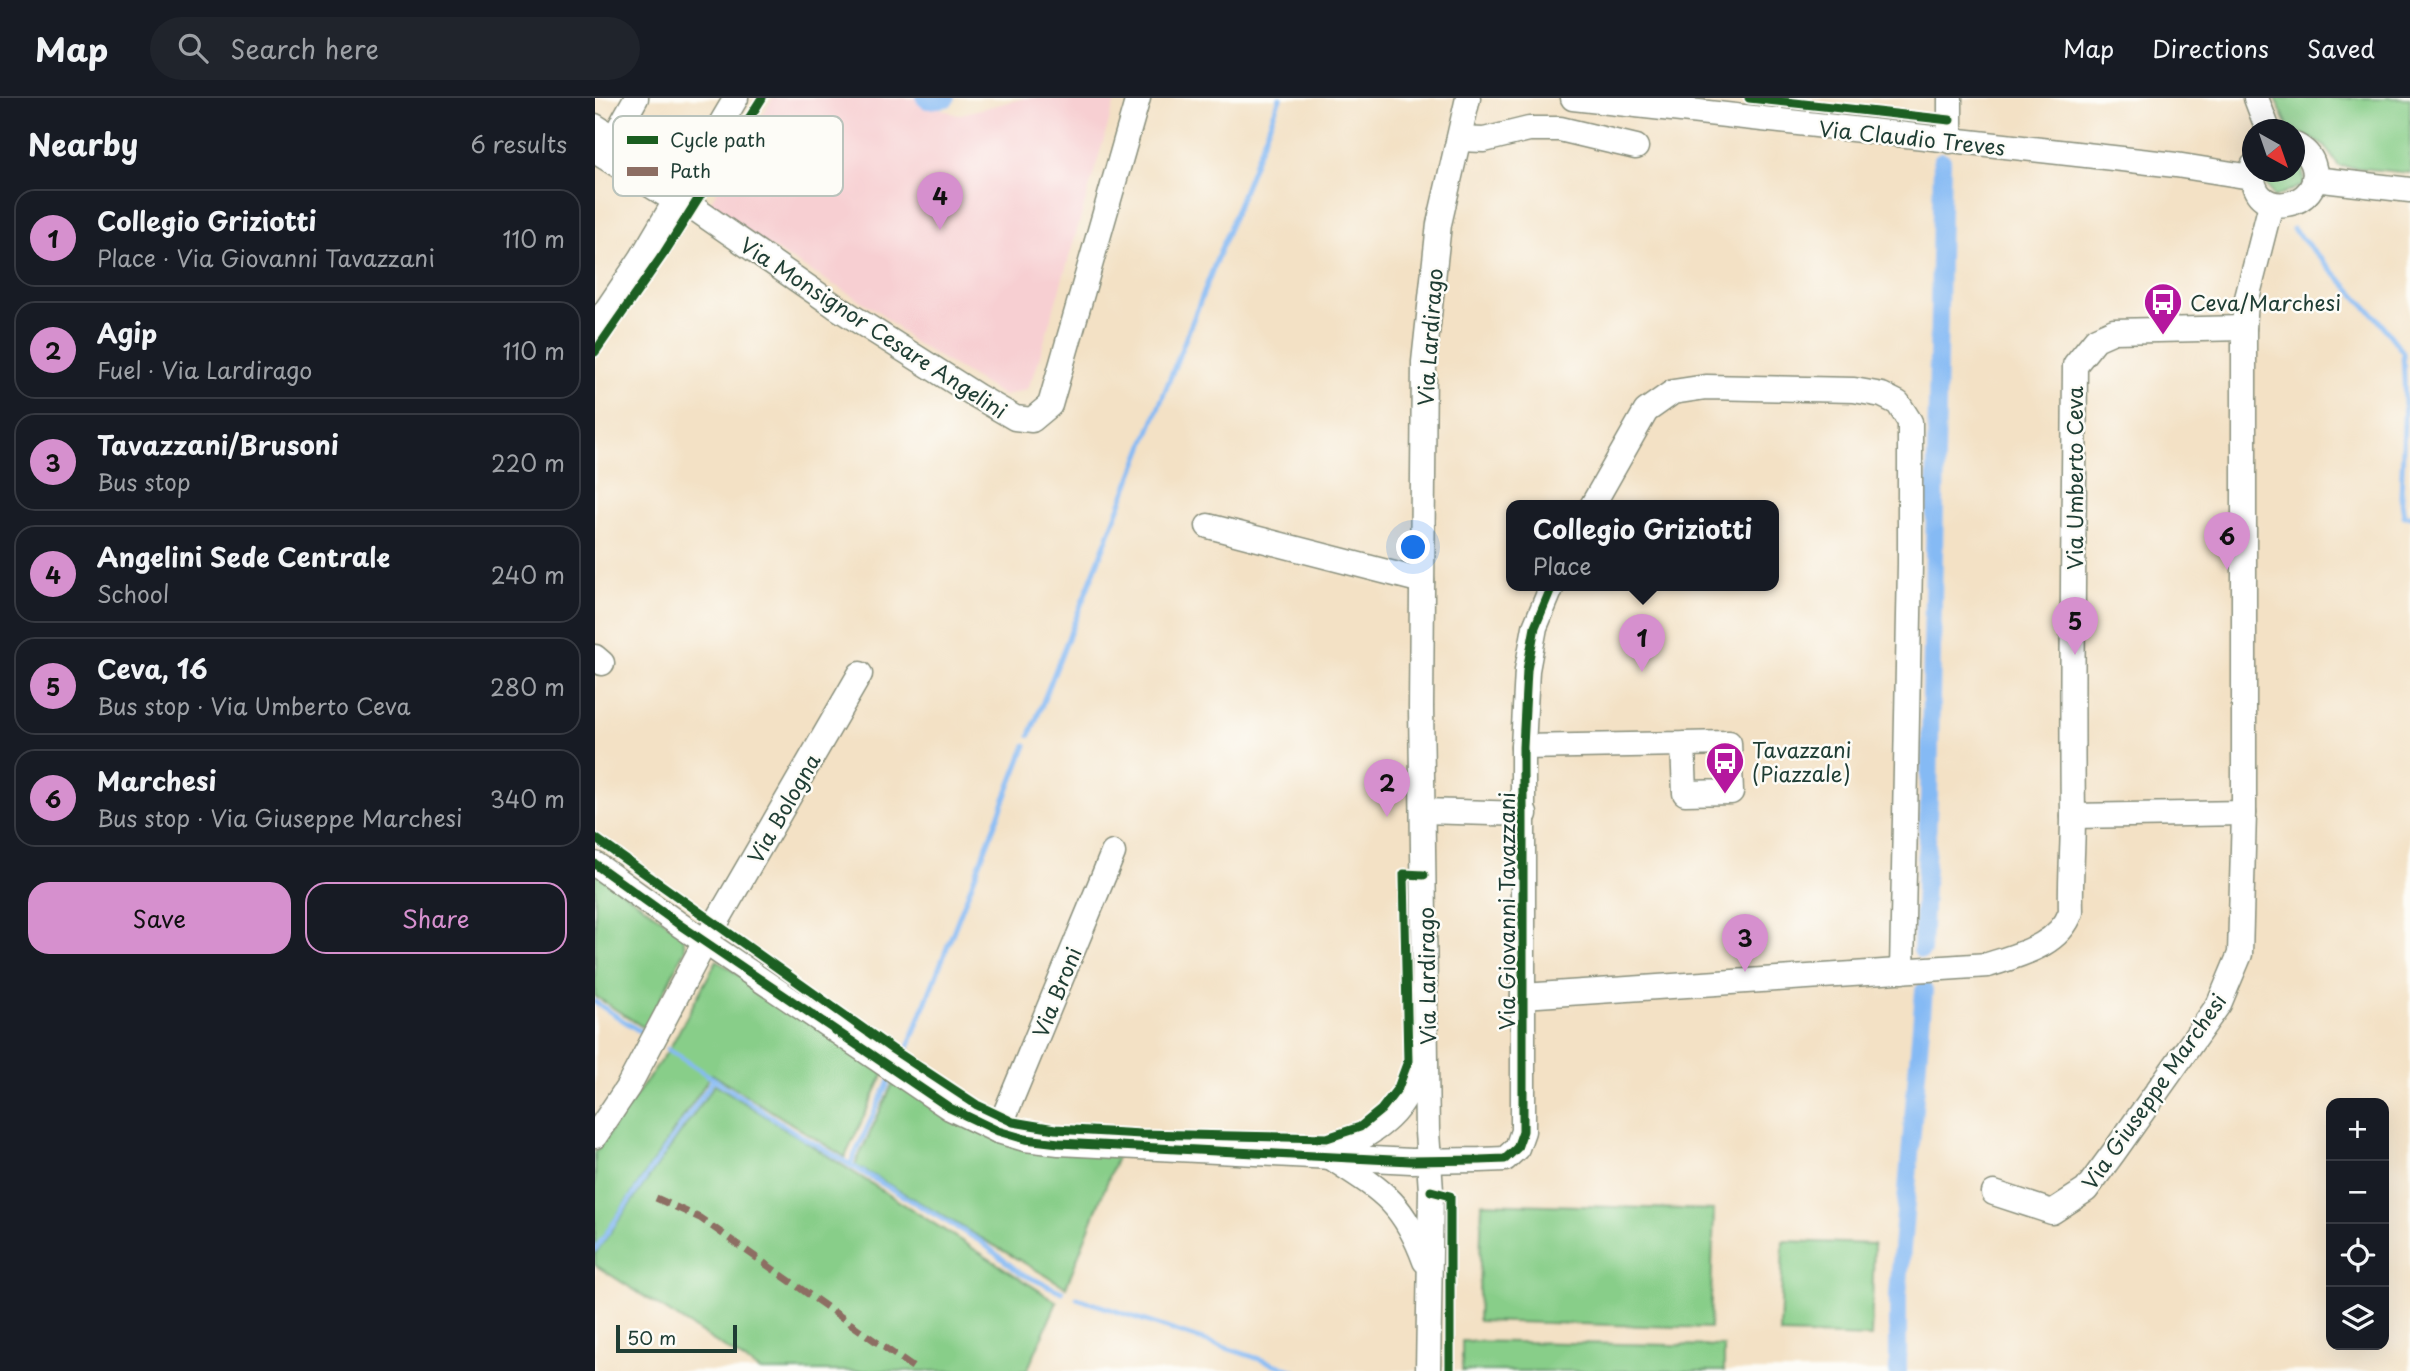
<!DOCTYPE html>
<meta charset="utf-8">
<style>
body{margin:0;font-family:"Playpen Sans",sans-serif;background:#20242c;color:#f1f3f6}
.controls{position:absolute;right:21px;bottom:21px;display:grid;overflow:hidden;border-radius:14px;box-shadow:0 7px 28px #0002}
.controls button{width:63px;height:63px;display:grid;place-items:center;padding:0;border:0;border-bottom:2px solid #363941;background:#171b24;color:#f1f3f6;font:35px sans-serif}
.compass{position:absolute;left:1647px;top:21px;width:63px;height:63px;border-radius:50%;background:#171b24;box-shadow:0 7px 28px #0002;rotate:140deg}
.scale{position:absolute;left:21px;bottom:18px;width:121px;box-sizing:border-box;padding-left:7px;border:4px solid #1f3d34;border-top:0;font-size:19px;line-height:24px;white-space:nowrap;color:#1f3d34;-webkit-text-stroke:5px #fdfcf7;paint-order:stroke}
.you{position:absolute;left:819px;top:450px;width:24px;height:24px;margin:-18px;border:5px solid #fff;border-radius:50%;background:#1a73e8;box-shadow:0 0 0 10px #1a73e833}
.badge{display:grid;place-items:center;width:46px;height:46px;border-radius:50%;background:#d690ce;color:#111;font-size:23px;font-weight:700}
.pin{position:absolute;translate:-50% -58px;filter:drop-shadow(0 2px 4px #0008)}
.pin::after{content:'';position:absolute;top:37px;width:24px;height:21px;background:inherit;clip-path:polygon(0 0,100% 0,50% 100%)}
.popup{position:absolute;left:911px;top:402px;width:273px;height:91px;box-sizing:border-box;display:grid;place-content:center;border-radius:14px;background:#171b24;filter:drop-shadow(0 2px 5px #0005);font-size:23px;white-space:nowrap;color:#9ea1a6}
.popup b{font-size:26px;color:#f1f3f6}
.popup::after{content:'';position:absolute;left:50%;top:100%;margin-left:-14px;border:14px solid transparent;border-top-color:#171b24}
.list{margin:0;padding:0;list-style:none}
h2{display:flex;justify-content:space-between;align-items:center;height:91px;margin:0;padding:0 28px;font-size:30px}
h2 small{font-size:23px;font-weight:400;color:#9ea1a6}
.list li{display:grid;grid-template-columns:46px 1fr auto;gap:21px;align-items:center;box-sizing:border-box;height:98px;margin:0 14px 14px;padding:0 14px;border:2px solid #363941;border-radius:21px}
.list b{display:block;font-size:26px;white-space:nowrap}
.list p{margin:0;font-size:23px;white-space:nowrap;color:#9ea1a6}
.list em{font-size:23px;font-style:normal;color:#9ea1a6}
.actions{display:flex;gap:14px;padding:21px 28px}
.actions a{flex:1;padding:16px 0;border:2px solid #d690ce;border-radius:21px;text-align:center;font-size:24px;color:#d690ce}
.actions .main{background:#d690ce;color:#111}
.icon{flex:none;width:38px;height:38px;fill:none;stroke:currentColor;stroke-width:2;stroke-linecap:round;stroke-linejoin:round}
.map{position:relative;flex:none;width:1815px;height:1273px;overflow:hidden}
header{display:flex;align-items:center;gap:42px;box-sizing:border-box;height:98px;padding:0 35px;background:#171b24;border-bottom:2px solid #363941}
header strong{font-size:33px}
nav{display:flex;gap:38px;margin-inline-start:auto;font-size:24px}
.search{width:490px;height:63px;background:#20242c;display:flex;align-items:center;gap:18px;box-sizing:border-box;padding:0 24px;border-radius:38px;color:#9ea1a6;font-size:26px}
main{display:flex}
aside{flex:1;background:#171b24}
.map>svg:first-child{display:block}
.built{fill:#f7cfd2}
.green{fill:#88ce89;stroke:#54865e;stroke-width:2}
.lines{fill:none;stroke-linecap:round;stroke-linejoin:round}
.stream{stroke:#85baf4;stroke-width:5}
.canal{stroke:#85baf4;stroke-width:18}
.minor-casing{stroke:#898f7c;stroke-width:27}
.minor{stroke:#fff;stroke-width:24}
.quiet{stroke:#8d6e63;stroke-width:7;stroke-dasharray:14 7;stroke-linecap:butt}
.cycleway-casing{stroke:#fdfcf7;stroke-width:13}
.cycleway{stroke:#1b5e20;stroke-width:9}
.labels{text-anchor:middle;dominant-baseline:central;stroke-width:5;stroke-linejoin:round;paint-order:stroke}
.street-label{font-size:21px;fill:#1f3d34;stroke:#fdfcf7}
.poi-label{font-size:21px;fill:#1f3d34;stroke:#fdfcf7;text-anchor:start}
.key{fill:#fdfcf7;stroke:#bac3bc;stroke-width:2}
.key-label{font-size:19px;fill:#1f3d34}
</style>
<header>
<strong>Map</strong>
<div class="search"><svg class="icon" aria-label="search" viewBox="0 0 24 24"><circle cx="10" cy="10" r="6"/><path d="M15 15l6 6"/></svg>Search here</div>
<nav><a>Map</a><a>Directions</a><a>Saved</a></nav>
</header>
<main>
<aside>
<h2>Nearby<small>6 results</small></h2>
<ul class="list">
<li><span class="badge">1</span><div><b>Collegio Griziotti</b><p>Place · Via Giovanni Tavazzani</p></div><em>110 m</em></li>
<li><span class="badge">2</span><div><b>Agip</b><p>Fuel · Via Lardirago</p></div><em>110 m</em></li>
<li><span class="badge">3</span><div><b>Tavazzani/Brusoni</b><p>Bus stop</p></div><em>220 m</em></li>
<li><span class="badge">4</span><div><b>Angelini Sede Centrale</b><p>School</p></div><em>240 m</em></li>
<li><span class="badge">5</span><div><b>Ceva, 16</b><p>Bus stop · Via Umberto Ceva</p></div><em>280 m</em></li>
<li><span class="badge">6</span><div><b>Marchesi</b><p>Bus stop · Via Giuseppe Marchesi</p></div><em>340 m</em></li>
</ul>
<div class="actions"><a class="main">Save</a><a>Share</a></div>
</aside>
<div class="map">
<svg width="1815" height="1273" viewBox="0 0 1815 1273">
<rect width="100%" height="100%" fill="#fdfcf7"/>
<filter id="ink" filterUnits="userSpaceOnUse"><feTurbulence type="fractalNoise" baseFrequency=".0143" numOctaves="2"/><feDisplacementMap in="SourceGraphic" scale="14" xChannelSelector="R" yChannelSelector="G"/><feConvolveMatrix kernelMatrix="1 2 1 2 8 2 1 2 1" color-interpolation-filters="sRGB"/></filter>
<filter id="wash" filterUnits="userSpaceOnUse"><feTurbulence type="fractalNoise" baseFrequency=".00686" numOctaves="4" result="noise"/><feDisplacementMap in="SourceGraphic" scale="28" xChannelSelector="R" yChannelSelector="G"/><feGaussianBlur stdDeviation="1.57" result="paint"/><feColorMatrix in="noise" values="0 0 0 0 0 0 0 0 0 0 0 0 0 0 0 0 0 1.4 0 .05"/><feComposite in="paint" operator="in"/></filter>
<g filter="url(#wash)">
<rect width="100%" height="100%" fill="#f3e1c5"/>
<polygon class="built" points="178,0 320,0 362,17 430,0 521,0 441,271 432,291 409,298 317,243 283,213 111,111"/>
<g class="green">
<polygon points="1680,0 1815,0 1815,75 1744,68 1729,48 1693,28"/>
<polygon points="1700,55 1707,61 1709,87 1679,99 1664,74 1700,74"/>
<polygon points="0,774 88,836 90,851 51,931 0,898"/>
<polygon points="122,862 289,975 250,1059 117,976 0,1150 0,1055 76,948"/>
<polygon points="299,983 362,1023 524,1054 471,1189 260,1067"/>
<polygon points="120,986 462,1204 432,1273 166,1273 0,1167 0,1156"/>
<polygon points="887,1105 1119,1112 1115,1230 883,1223"/>
<polygon points="1188,1143 1279,1146 1276,1239 1185,1236"/>
<polygon points="867,1243 1129,1248 1129,1273 867,1273"/>
</g>
<g class="lines">
<g class="stream">
<polyline points="1698,131 1781,219 1808,254 1810,304 1806,398 1809,418 1815,418"/>
<polyline points="435,637 685,0"/>
<polyline points="0,904 49,936"/>
<polyline points="73,951 201,1035 385,1143 425,1175 467,1194"/>
<polyline points="312,952 431,647"/>
<polyline points="255,1067 294,983"/>
<polyline points="0,1152 119,981"/>
<polyline points="482,1200 700,1273"/>
</g>
<g class="canal">
<polyline points="330,0 333,2 351,0"/>
<polyline points="1327,852 1334,698 1347,63"/>
<polyline points="1303,1273 1303,1197 1329,893"/>
</g>
</g>
</g>
<g filter="url(#ink)">
<g class="lines">
<g class="minor-casing">
<g id="minor">
<polyline points="978,0 1581,67 1656,79"/>
<polyline points="1355,0 1355,43"/>
<polyline points="1661,0 1673,32"/>
<polyline points="0,28 92,87"/>
<polyline points="864,41 889,42 934,31 965,31 1041,49"/>
<polyline points="12,52 41,0"/>
<polyline points="0,53 81,103"/>
<path d="M1658 68C1651 128 1733 110 1718 66 1715 57 1708 51 1700 47"/>
<polyline points="1719,81 1815,92"/>
<polyline points="83,99 240,208 382,298 420,320 437,322 455,307 543,0"/>
<polyline points="0,229 46,161 141,0"/>
<polyline points="997,408 1051,313 1078,294 1111,289 1259,292 1287,297 1303,305 1315,324 1315,466 1307,873"/>
<polyline points="613,428 827,483"/>
<polyline points="0,559 7,565"/>
<polyline points="928,649 1088,646 1090,695 1136,694 1134,645 1088,646"/>
<polyline points="828,713 930,716"/>
<polyline points="1478,718 1649,715"/>
<polyline points="0,766 85,827 355,1010 403,1033 430,1041 464,1045 816,1063 885,1062 910,1061 922,1050 928,1033 928,649 932,572 940,529 957,488"/>
<path d="M928 898 1393 867C1423 857 1464 848 1476 814 1475 782 1478 750 1478 718 1476 568 1479 418 1480 267L1501 241 1519 233 1649 230"/>
<polyline points="403,1033 518,755"/>
<polyline points="0,1038 33,989 110,844 265,576"/>
<path d="M734 1058C787 1029 805 1021 828 963"/>
<path d="M735 1059C786 1092 808 1103 830 1163"/>
<polyline points="1399,1095 1457,1114 1491,1092 1519,1054 1624,906 1645,856 1649,715 1649,230 1651,204 1676,106"/>
<polyline points="833,1273 836,1093 832,1034 826,609 829,264 844,126 873,0"/>
</g>
</g>
<use href="#minor" class="minor"/>
<polyline class="quiet" points="61,1100 105,1120 323,1273"/>
<g class="cycleway-casing">
<g id="cycleway">
<polyline points="1154,0 1355,22"/>
<polyline points="0,254 69,155 167,0"/>
<polyline points="0,740 297,951 382,1007 418,1024 460,1031 546,1036 732,1040 765,1029 786,1012 803,990 813,963 809,776 829,777"/>
<polyline points="0,766 85,827 355,1010 403,1033 430,1041 464,1045 816,1063 885,1062 910,1061 922,1050 928,1033 928,649 932,572 940,529 957,488"/>
<polyline points="836,1093 855,1098 855,1273"/>
</g>
</g>
<use href="#cycleway" class="cycleway"/>
</g>
</g>
<defs>
<g id="bus-pin" transform="scale(2.0125)"><path d="M0 17L-7.5 6A9.5 9.5 0 1 1 7.5 6Z" fill="#b5179e" stroke="#fdfcf7"/><path d="M-5-6H5V4H4V6H2V4H-2V6H-4V4H-5ZM-3.5-4V0h7V-4ZM-3.5 1.2v1.5H-2V1.2ZM2 1.2v1.5H3.5V1.2Z" fill="#fff"/></g>
</defs>
<g fill-rule="evenodd">
<use href="#bus-pin" x="1568" y="204"/>
<use href="#bus-pin" x="1130" y="663"/>
</g>
<g class="labels">
<g class="street-label">
<text transform="translate(1317 39) rotate(6)">Via Claudio Treves</text>
<text transform="translate(279 229) rotate(33)">Via Monsignor Cesare Angelini</text>
<text transform="translate(834 239) rotate(-86)">Via Lardirago</text>
<text transform="translate(1479 380) rotate(-90)">Via Umberto Ceva</text>
<text transform="translate(188 710) rotate(-60)">Via Bologna</text>
<text transform="translate(911 813) rotate(-90)">Via Giovanni Tavazzani</text>
<text transform="translate(831 878) rotate(-91)">Via Lardirago</text>
<text transform="translate(461 894) rotate(-68)">Via Broni</text>
<text transform="translate(1558 993) rotate(-55)">Via Giuseppe Marchesi</text>
</g>
<g class="poi-label">
<text x="1595" y="204">Ceva/Marchesi</text>
<text x="1157" y="651">Tavazzani<tspan x="1157" dy="24">(Piazzale)</tspan></text>
</g>
</g>
<rect x="18" y="18" width="230" height="80" rx="10" class="key"/>
<rect x="32" y="38" width="31" height="8" fill="#1b5e20"/>
<rect x="32" y="69" width="31" height="9" fill="#8d6e63"/>
<g class="key-label">
<text x="75" y="49">Cycle path</text>
<text x="75" y="80">Path</text>
</g>
</svg>
<div class="controls">
<button>+</button>
<button>−</button>
<button><svg class="icon" aria-label="locate" viewBox="0 0 24 24"><circle cx="12" cy="12" r="6"/><path d="M12 2v4M12 18v4M2 12h4M18 12h4"/></svg></button>
<button><svg class="icon" aria-label="layers" viewBox="0 0 24 24"><path d="M12 4l9 5-9 5-9-5zM3 14l9 5 9-5"/></svg></button>
</div>
<svg class="compass" viewBox="-18 -18 36 36"><path d="M0-13l5 13h-10z" fill="#e53935"/><path d="M0 13l5-13h-10z" fill="#9ea1a6"/></svg>
<div class="scale">50 m</div>
<div class="you"></div>
<div class="pin badge" style="left:1047px;top:574px">1</div>
<div class="popup"><b>Collegio Griziotti</b>Place</div>
<div class="pin badge" style="left:792px;top:719px">2</div>
<div class="pin badge" style="left:1150px;top:874px">3</div>
<div class="pin badge" style="left:345px;top:132px">4</div>
<div class="pin badge" style="left:1480px;top:557px">5</div>
<div class="pin badge" style="left:1632px;top:472px">6</div>
</div>
</main>
